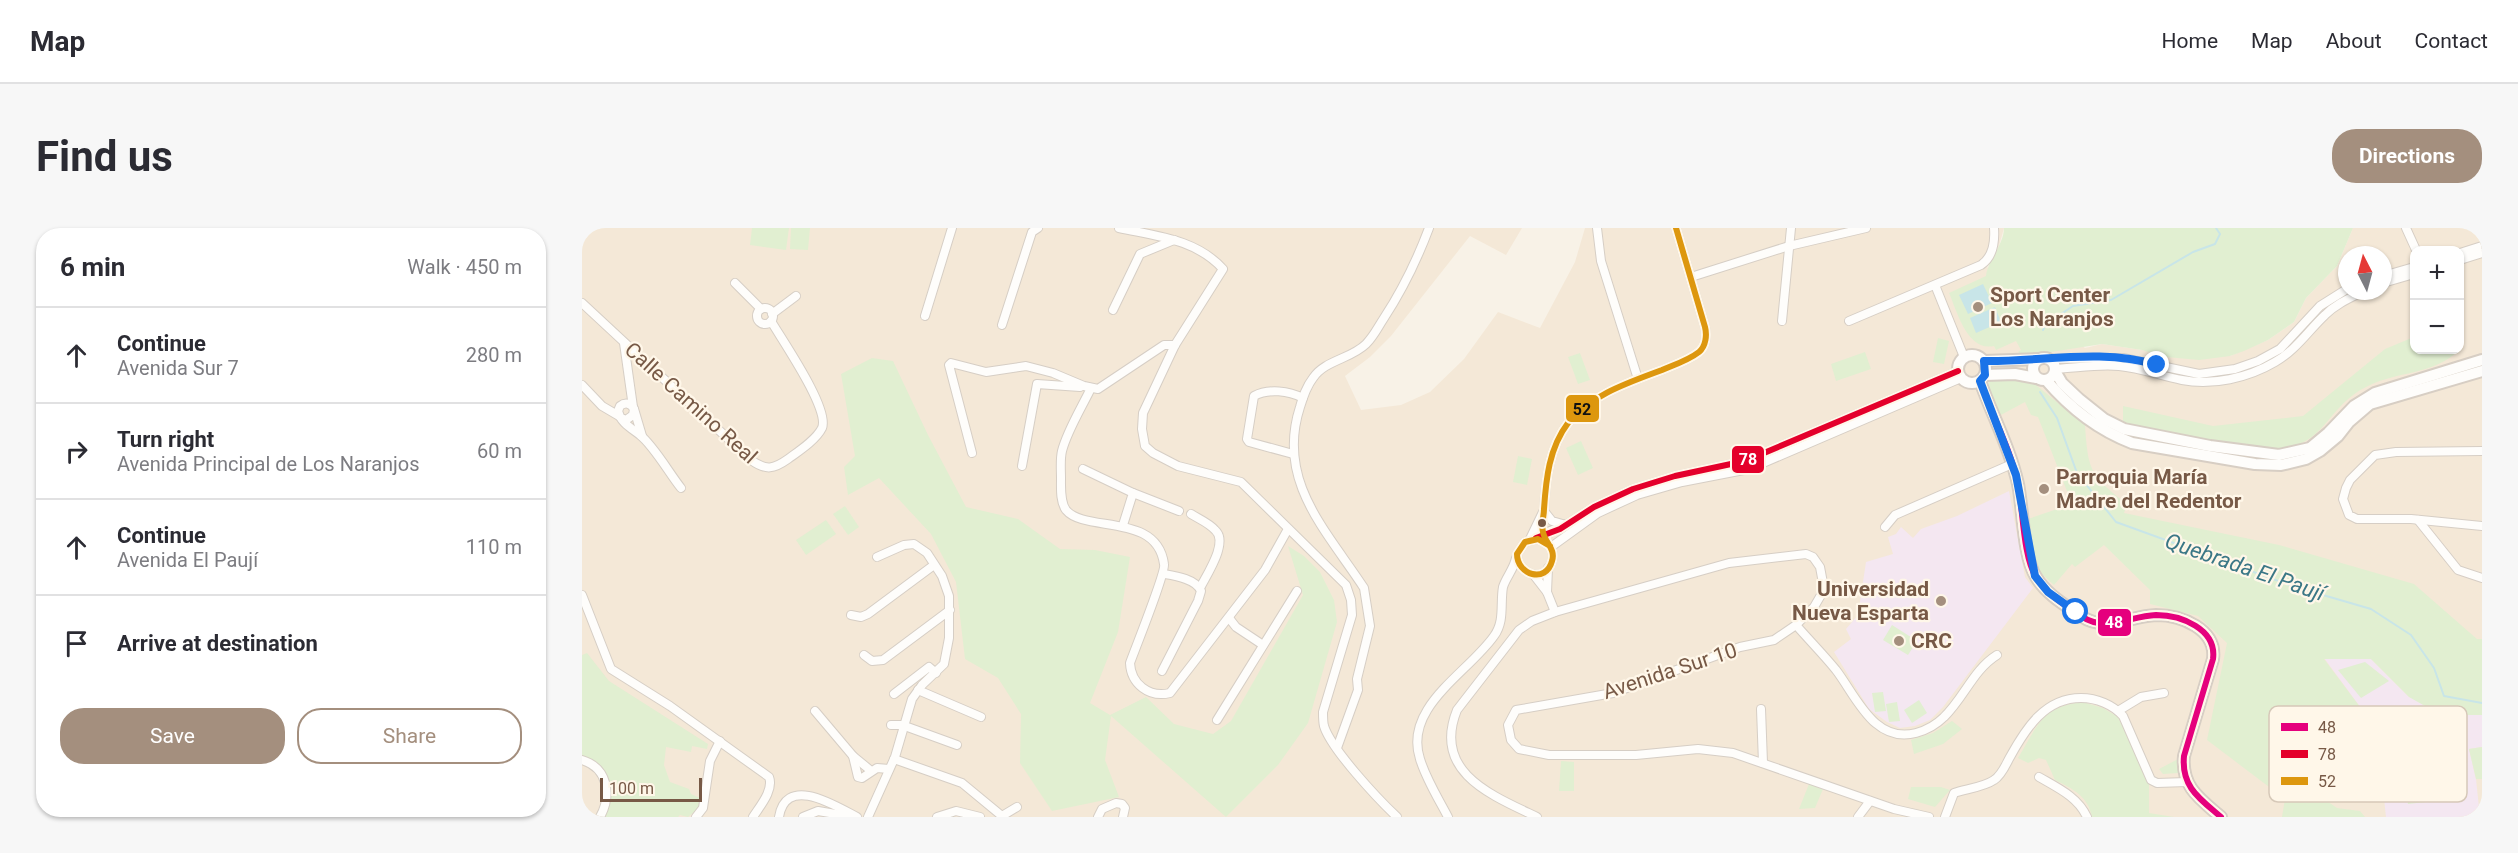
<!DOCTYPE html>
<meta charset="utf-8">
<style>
body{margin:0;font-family:Roboto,sans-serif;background:#f7f7f7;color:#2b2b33}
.controls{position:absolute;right:18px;top:18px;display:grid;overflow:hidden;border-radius:12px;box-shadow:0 2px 4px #0004}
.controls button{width:54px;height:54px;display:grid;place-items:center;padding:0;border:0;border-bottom:2px solid #e1e1e2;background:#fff;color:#2b2b33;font:30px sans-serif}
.compass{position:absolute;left:1756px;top:18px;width:54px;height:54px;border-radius:50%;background:#fff;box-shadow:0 2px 4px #0004;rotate:354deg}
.scale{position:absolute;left:18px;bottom:15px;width:102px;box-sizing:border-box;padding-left:6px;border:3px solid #775946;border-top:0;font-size:16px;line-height:21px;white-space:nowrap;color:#775946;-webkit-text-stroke:4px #fff7e9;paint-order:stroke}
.stop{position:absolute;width:18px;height:18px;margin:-14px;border:4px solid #1a73e8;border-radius:50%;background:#fff}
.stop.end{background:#1a73e8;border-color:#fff;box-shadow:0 2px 6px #0008}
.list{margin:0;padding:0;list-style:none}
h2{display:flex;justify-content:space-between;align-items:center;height:78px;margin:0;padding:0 24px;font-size:26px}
h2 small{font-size:20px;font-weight:400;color:#7c7c81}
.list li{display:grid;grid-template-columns:39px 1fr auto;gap:18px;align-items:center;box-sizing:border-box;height:96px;padding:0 24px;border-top:2px solid #e1e1e2}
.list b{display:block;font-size:22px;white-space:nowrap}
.list p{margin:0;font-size:20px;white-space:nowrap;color:#7c7c81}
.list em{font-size:20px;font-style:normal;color:#7c7c81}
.actions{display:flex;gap:12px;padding:18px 24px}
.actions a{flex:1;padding:14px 0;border:2px solid #a48f7e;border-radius:24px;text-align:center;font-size:21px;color:#a48f7e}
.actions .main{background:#a48f7e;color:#fff}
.icon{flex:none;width:33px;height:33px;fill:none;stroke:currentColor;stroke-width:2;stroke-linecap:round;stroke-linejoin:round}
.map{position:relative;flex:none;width:1900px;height:589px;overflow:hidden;border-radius:24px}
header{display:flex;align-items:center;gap:36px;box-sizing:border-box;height:84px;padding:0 30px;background:#fff;border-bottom:2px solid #e1e1e2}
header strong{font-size:28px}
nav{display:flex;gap:33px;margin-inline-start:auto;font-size:21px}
.intro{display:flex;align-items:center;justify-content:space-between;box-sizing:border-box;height:144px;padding:0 36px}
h1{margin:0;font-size:42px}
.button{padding:15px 27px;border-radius:24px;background:#a48f7e;color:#fff;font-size:21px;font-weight:700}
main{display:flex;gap:36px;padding:0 36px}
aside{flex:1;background:#fff;border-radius:24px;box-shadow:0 2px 4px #0004}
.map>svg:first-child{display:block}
.residential{fill:#f4e8d7;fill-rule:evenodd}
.education{fill:#f4e7f1}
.green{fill:#e1efd1}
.water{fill:#c8e5e8}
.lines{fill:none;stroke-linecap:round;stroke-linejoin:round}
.stream{stroke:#c8e5e8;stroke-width:2}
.minor-casing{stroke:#d6cec5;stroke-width:10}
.tertiary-casing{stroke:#d6cec5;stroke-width:12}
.secondary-casing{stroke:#d7cec4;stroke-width:14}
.minor{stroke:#fefdfb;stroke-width:8}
.tertiary{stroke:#fefdfb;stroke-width:9}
.secondary{stroke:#fefdfb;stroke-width:10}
.bus-1-casing{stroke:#fff7e9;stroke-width:10}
.bus-2-casing{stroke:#fff7e9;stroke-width:10}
.bus-3-casing{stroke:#fff7e9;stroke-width:10}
.bus-1{stroke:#e5007d;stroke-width:6}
.bus-2{stroke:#e4002b;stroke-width:6}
.bus-3{stroke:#dd970e;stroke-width:6}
.route{stroke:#1a73e8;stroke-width:8}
.poi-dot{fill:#a48f7e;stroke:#fff7e9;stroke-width:2}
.bus-dot{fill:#775946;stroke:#fff7e9;stroke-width:2}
.labels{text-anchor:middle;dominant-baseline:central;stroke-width:4.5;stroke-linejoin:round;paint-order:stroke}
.poi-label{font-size:21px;font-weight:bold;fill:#775946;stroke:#fff7e9;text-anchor:start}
.street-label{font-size:21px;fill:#775946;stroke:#fff7e9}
.water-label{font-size:22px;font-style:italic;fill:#3b7786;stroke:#fff7e9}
.key{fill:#fff7e9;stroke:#d6c8b8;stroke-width:1.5}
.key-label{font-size:16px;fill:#775946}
.line-badge{stroke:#fff7e9;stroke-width:2}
.badge-label{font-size:16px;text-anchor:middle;font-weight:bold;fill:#fff}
.pale-badge-label{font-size:16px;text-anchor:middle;font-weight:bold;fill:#111}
</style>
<header>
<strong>Map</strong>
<nav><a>Home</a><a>Map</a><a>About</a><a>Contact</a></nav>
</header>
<div class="intro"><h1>Find us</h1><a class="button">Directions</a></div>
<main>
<aside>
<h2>6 min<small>Walk · 450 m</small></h2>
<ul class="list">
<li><svg class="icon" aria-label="ahead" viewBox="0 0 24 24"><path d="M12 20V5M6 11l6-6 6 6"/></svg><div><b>Continue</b><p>Avenida Sur 7</p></div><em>280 m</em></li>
<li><svg class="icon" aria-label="right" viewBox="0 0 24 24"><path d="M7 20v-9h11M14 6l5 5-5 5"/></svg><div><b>Turn right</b><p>Avenida Principal de Los Naranjos</p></div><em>60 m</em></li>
<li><svg class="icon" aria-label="ahead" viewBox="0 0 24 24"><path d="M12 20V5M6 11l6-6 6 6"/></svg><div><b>Continue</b><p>Avenida El Paují</p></div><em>110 m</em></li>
<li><svg class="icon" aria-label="arrive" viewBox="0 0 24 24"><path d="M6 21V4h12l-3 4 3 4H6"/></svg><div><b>Arrive at destination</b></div></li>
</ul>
<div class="actions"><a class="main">Save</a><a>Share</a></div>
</aside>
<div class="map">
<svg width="1900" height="589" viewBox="0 0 1900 589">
<rect width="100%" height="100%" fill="#f8f2e7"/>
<path class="residential" d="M0 0H940L924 27 888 8 809 108 788 129 763 148 779 182 819 177 848 164 882 131 916 84 958 100 993 34 1003 0H1422L1417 18 1405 39 1503 120 1520 116 1560 122 1648 128 1686 112 1712 94 1724 70 1755 38 1771 0H1900V589H0ZM1832 22H1878V122H1832ZM1765 27H1801V63H1765Z"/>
<g class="education">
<polygon points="1427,263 1443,349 1451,360 1361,479 1348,492 1333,498 1318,500 1305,494 1287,481 1252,424 1269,411 1264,401 1276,387 1284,334 1311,326 1306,309 1314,306 1319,299 1331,310 1339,301 1375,288"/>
<polygon points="1742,430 1789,431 1827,469 1900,487 1900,519 1887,521 1894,551 1898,589 1804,589 1794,496 1790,495"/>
</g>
<g class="green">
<polygon points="170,0 207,0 204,22 168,17"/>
<polygon points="209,0 228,0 226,22 208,21"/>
<path d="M1422 0H1771L1755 38 1724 70 1712 94 1686 112 1662 123 1648 128 1617 132 1584 129 1560 122 1520 116 1444 128 1436 124 1439 122 1434 113 1414 122 1412 118C1385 124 1375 83 1367 65L1404 48C1406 31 1422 17 1422 0Z"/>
<path d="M1832 109V122H1877C1853 147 1814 143 1784 159 1743 179 1743 223 1687 221L1589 206 1541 195V178L1631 198 1721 188 1803 121Z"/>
<polygon points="1356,110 1367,113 1362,136 1351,134"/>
<polygon points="1283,124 1289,141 1254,153 1249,136"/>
<polygon points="998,125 1008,152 996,156 986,129"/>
<polygon points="290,130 311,133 346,207 384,279 436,291 478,321 513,322 548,329 536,404 508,475 528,487 564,469 592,496 631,506 649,493 721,367 706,318 722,328 738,344 752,372 755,394 726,495 696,537 644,589 529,488 523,532 537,569 470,583 438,535 439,486 416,450 383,431 374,354 349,306 297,250 266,267 262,239 273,228 259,146"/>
<path d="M1408 153H1444L1454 157 1503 197C1506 244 1509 248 1545 276L1542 285 1697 317 1832 356 1895 411H1900V487H1885L1878 502 1868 504 1861 517V526L1834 529 1830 486 1859 487 1827 469 1789 431H1742L1790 495 1719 555 1755 580 1778 583 1783 589H1700L1703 571 1625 512 1645 415 1616 388 1568 376V362L1522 317 1493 339 1490 336 1472 357 1453 340 1443 292 1490 276 1456 189 1449 187 1443 174 1417 188 1405 158Z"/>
<polygon points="999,213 1011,240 996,247 984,220"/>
<polygon points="936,228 950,231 945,257 931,254"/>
<polygon points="263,278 277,299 266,307 251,286"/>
<polygon points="244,292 254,306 224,327 214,312"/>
<polygon points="1310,397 1335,413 1326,427 1301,412"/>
<path d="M5 425 27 453 126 516 125 521 110 518 109 524 84 519 82 537 88 554 107 561 109 566 120 571 117 580 106 589 98 587 96 589H21C33 567 31 534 0 530V427Z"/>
<polygon points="1783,434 1807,453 1779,470 1756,442"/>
<polygon points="1301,464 1304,483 1293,484 1290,465"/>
<polygon points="1337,472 1345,485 1330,495 1322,482"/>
<polygon points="1315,474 1318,493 1307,494 1304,476"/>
<path d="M1501 474 1521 480 1536 489 1567 553V585L1592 589H1510C1506 568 1491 561 1473 552L1464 532 1457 530 1446 535 1436 530C1456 497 1460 478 1501 474Z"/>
<polygon points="1370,493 1380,501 1361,516 1332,526 1329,512 1351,505"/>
<polygon points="1900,519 1900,551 1894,551 1887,521"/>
<polygon points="1600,529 1596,545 1581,546 1577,541"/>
<polygon points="979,533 992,534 992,563 977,563"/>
<polygon points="1867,546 1870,571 1826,576 1823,550"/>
<polygon points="1227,556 1241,561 1233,580 1217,581"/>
<polygon points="1329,559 1359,559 1368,562 1353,579 1326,571"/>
</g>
<g class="water">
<polygon points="1401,56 1410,75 1386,86 1377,67"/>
<polygon points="1413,79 1419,94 1394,105 1388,90"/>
</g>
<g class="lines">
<g class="stream">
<polyline points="1461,102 1464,96 1491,78 1529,72 1611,24 1633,16 1638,6 1634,0"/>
<polyline points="1458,164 1475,190 1495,245 1534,294 1710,358 1789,381 1829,407 1852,440 1862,468 1900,475"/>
</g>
<g class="minor-casing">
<g id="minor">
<path d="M537 0C574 8 614 11 641 41L593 117 561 185 560 201 563 218 571 225 596 238 659 254 764 357 769 372 770 387 741 484C741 488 741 494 742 498 749 521 796 571 815 589"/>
<polyline points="1015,0 1019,33 1056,151"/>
<polyline points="1824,0 1834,22"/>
<polyline points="1878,25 1900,18"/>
<polyline points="1878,32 1900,25"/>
<polyline points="1801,48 1832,39"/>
<polyline points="1109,49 1207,18 1284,0"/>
<polyline points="153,55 179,81"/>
<polyline points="1801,55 1832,46"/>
<polyline points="1353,57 1382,129"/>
<path d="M0 75 169 232C184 243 192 241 206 231 217 223 234 212 240 200 248 181 200 112 189 93"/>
<circle cx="183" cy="88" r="8"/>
<polyline points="531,82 558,26 592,12"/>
<polyline points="190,86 214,68"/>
<polyline points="343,88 370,0"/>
<polyline points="1200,93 1209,0"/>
<path d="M1267 93 1399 37C1411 29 1413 14 1412 0"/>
<polyline points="420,97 450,4 456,0"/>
<polyline points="42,115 51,179"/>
<polyline points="1465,131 1541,130 1617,146 1653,141 1676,133 1698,121 1738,78 1765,61"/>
<path d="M1473 141C1495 140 1515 136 1537 138 1559 140 1579 148 1600 152 1630 158 1666 150 1693 134 1714 122 1726 103 1743 87 1754 76 1768 70 1782 63"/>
<polyline points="0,157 20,178 37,188"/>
<path d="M509 160C500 179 485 203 480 223 478 231 479 242 479 250 479 260 478 274 484 282 503 305 575 284 582 336 584 344 553 421 548 435 549 456 567 470 588 465L683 342 706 301"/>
<polyline points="52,181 60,208"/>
<path d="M39 190 44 192 51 187 52 181C49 175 43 174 38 178L36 183C38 194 49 200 58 207 72 218 87 245 99 260"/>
<polyline points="1900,223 1814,224 1793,227 1768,252 1764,260 1761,271 1767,287 1775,291 1829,291 1900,298"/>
<polyline points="390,225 367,137 369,135 404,144 444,138 471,145 502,158 516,161 582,117 593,117"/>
<path d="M711 226 667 214 665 211 672 168C687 160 707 163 721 170"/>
<polyline points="440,238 455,156 498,159"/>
<polyline points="501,241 551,265 541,297"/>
<polyline points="551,265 597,283"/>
<polyline points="962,283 970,293 984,297 1012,279 1051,261 1093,248 1163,233 1376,143"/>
<path d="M609 286C617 291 627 295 633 302 647 314 625 346 618 360"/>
<polyline points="1836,292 1876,342 1900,350"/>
<polyline points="1303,299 1313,287 1430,236"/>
<polyline points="948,311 961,284"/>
<path d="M968 318 956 311 943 314 935 326C935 347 964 356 970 333 974 321 963 315 961 304 959 297 962 288 962 281 964 251 967 220 986 195 1008 167 1048 154 1080 142 1092 137 1107 132 1117 124 1124 118 1125 107 1123 99L1094 0"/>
<polyline points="969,319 1016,285 1055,267 1100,254 1167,241 1379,150"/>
<polyline points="951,346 965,364 973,384"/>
<polyline points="965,364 966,340"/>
<path d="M0 367 29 441 88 478 187 549C192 562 178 578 171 589"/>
<polyline points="269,387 279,389 286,386 352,337"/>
<polyline points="647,390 654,399 681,417"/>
<path d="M1214 397C1227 412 1241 426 1254 442 1274 468 1292 516 1334 505 1345 502 1354 497 1362 489 1382 470 1391 442 1415 427"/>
<polyline points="282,427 290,433 301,432 368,382"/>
<path d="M580 443 616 373 619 363C614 351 594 348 582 346"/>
<polyline points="336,462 399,489"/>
<polyline points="312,466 347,439 354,445"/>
<polyline points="1179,481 1181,535"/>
<polyline points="233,483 271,528 276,549 280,550 295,540 307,541"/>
<polyline points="1536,483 1559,469 1582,465"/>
<polyline points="635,492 715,363"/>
<polyline points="309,497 320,497 375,517"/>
<path d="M755 520 776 462 775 451 788 398 782 360C744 302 694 253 718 179 721 169 724 159 731 150 743 132 769 131 784 116 792 108 796 99 802 90 821 61 835 32 847 0"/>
<polyline points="271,528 288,542"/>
<polyline points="312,531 380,555 420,588 435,579"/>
<path d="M0 532C26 540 30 567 18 589"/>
<path d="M1457 549C1476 560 1496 569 1505 589"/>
<polyline points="114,589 121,580 128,533 138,513"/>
<path d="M197 589C204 546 254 578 275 589"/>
<polyline points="221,589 236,583 265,588"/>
<polyline points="286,589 313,529 330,471 340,457 362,436 367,410 367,368 360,348 345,325 332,316 322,317 295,329"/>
<polyline points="355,589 374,583 398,589"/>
<polyline points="516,589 520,581 534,575 540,576 543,580 541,589"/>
<path d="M866 589C856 570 844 551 838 531 821 479 886 445 912 408 923 393 918 376 921 359 924 349 932 341 934 330"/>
<path d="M955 589C909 567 850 544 875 482L937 402 950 393 973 384 1147 335 1224 326 1231 329 1238 339 1241 355 1239 367 1232 379 1214 397 1192 412 1158 419 1031 465 934 482 926 497 929 512 937 521 967 527H1054L1116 521 1151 525 1312 581 1347 589"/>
<polyline points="1276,589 1288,573"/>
<path d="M1363 589 1372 565C1384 561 1402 559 1412 552 1420 547 1424 536 1428 529 1444 500 1463 470 1499 470 1515 470 1531 477 1541 488L1569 552 1575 555 1605 554"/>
</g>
</g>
<g class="tertiary-casing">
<polyline id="tertiary" points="954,310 984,297"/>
</g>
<g class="secondary-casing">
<g id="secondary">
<circle cx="1390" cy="141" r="14"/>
<circle cx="1462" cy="141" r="11"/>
<polyline points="1402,133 1456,131"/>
<polyline points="1473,143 1480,155 1497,171 1522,191 1542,201 1628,218 1697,227 1728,220 1746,205 1772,178 1793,165 1900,132"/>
<polyline points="1403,147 1433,146 1454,150"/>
<path d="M1464 152C1487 179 1516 202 1550 215L1673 236 1699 237 1724 231 1738 223 1756 208 1767 194 1788 176 1900 143"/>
<path d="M1398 153C1410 187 1428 220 1436 256 1441 280 1441 329 1454 349 1464 366 1483 377 1499 388 1524 405 1547 388 1574 387 1599 387 1635 401 1631 431L1602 528C1599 559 1618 571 1639 589"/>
</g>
</g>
<use href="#minor" class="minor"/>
<use href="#tertiary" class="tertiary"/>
<use href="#secondary" class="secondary"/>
<g class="bus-1-casing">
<path id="bus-1" d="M1398 153C1410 187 1428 220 1436 256 1441 280 1441 329 1454 349 1464 366 1483 377 1499 388 1524 405 1547 388 1574 387 1599 387 1635 401 1631 431L1602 528C1599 559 1618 571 1639 589"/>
</g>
<g class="bus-2-casing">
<polyline id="bus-2" points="954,310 978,301 1012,279 1051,261 1093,248 1163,233 1376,143"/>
</g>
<g class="bus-3-casing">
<path id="bus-3" d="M968 318 956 311 943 314 935 326C935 347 964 356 970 333 974 321 963 315 961 304 959 297 962 288 962 281 964 251 967 220 986 195 1008 167 1048 154 1080 142 1092 137 1107 132 1117 124 1124 118 1125 107 1123 99L1094 0"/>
</g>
<use href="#bus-1" class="bus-1"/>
<use href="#bus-2" class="bus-2"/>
<use href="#bus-3" class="bus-3"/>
</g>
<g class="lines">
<path class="route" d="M1494 384 1466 364 1453 348 1434 247 1398 153 1403 147 1402 133C1459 134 1519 120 1575 137"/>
</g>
<g class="poi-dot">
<circle cx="1396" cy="79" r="6"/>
<circle cx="1462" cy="261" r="6"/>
<circle cx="1359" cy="373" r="6"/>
<circle cx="1317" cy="413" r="6"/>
</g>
<circle class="bus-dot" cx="960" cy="295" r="5"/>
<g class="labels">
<g class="poi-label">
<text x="1408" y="67">Sport Center<tspan x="1408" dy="24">Los Naranjos</tspan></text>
<text x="1474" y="249">Parroquia María<tspan x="1474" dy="24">Madre del Redentor</tspan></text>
<text x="1347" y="361" text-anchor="end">Universidad<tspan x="1347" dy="24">Nueva Esparta</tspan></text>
<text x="1329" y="413">CRC</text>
</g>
<g class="street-label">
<text transform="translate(109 175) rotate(42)">Calle Camino Real</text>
<text transform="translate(1088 443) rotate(-18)">Avenida Sur 10</text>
</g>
<g class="water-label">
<text transform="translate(1663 339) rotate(19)">Quebrada El Paují</text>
</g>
</g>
<rect x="1687" y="478" width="198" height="96" rx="9" class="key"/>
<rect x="1699" y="495" width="27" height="8" fill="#e5007d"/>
<rect x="1699" y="522" width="27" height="8" fill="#e4002b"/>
<rect x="1699" y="549" width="27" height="8" fill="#dd970e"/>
<g class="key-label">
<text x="1736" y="505">48</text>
<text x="1736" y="532">78</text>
<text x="1736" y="559">52</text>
</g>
<g class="line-badge">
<rect x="983" y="166" width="35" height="29" rx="6" fill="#dd970e"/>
<rect x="1149" y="217" width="34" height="29" rx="6" fill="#e4002b"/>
<rect x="1515" y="380" width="35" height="29" rx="6" fill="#e5007d"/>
</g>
<g class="badge-label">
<text x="1166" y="237">78</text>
<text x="1532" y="400">48</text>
</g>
<g class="pale-badge-label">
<text x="1000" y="187">52</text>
</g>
</svg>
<div class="controls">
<button>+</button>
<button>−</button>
</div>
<svg class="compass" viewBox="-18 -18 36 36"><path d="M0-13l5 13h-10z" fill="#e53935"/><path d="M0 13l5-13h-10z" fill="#7c7c81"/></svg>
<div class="scale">100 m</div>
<div class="stop" style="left:1494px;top:384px"></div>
<div class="stop end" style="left:1575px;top:137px"></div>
</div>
</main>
